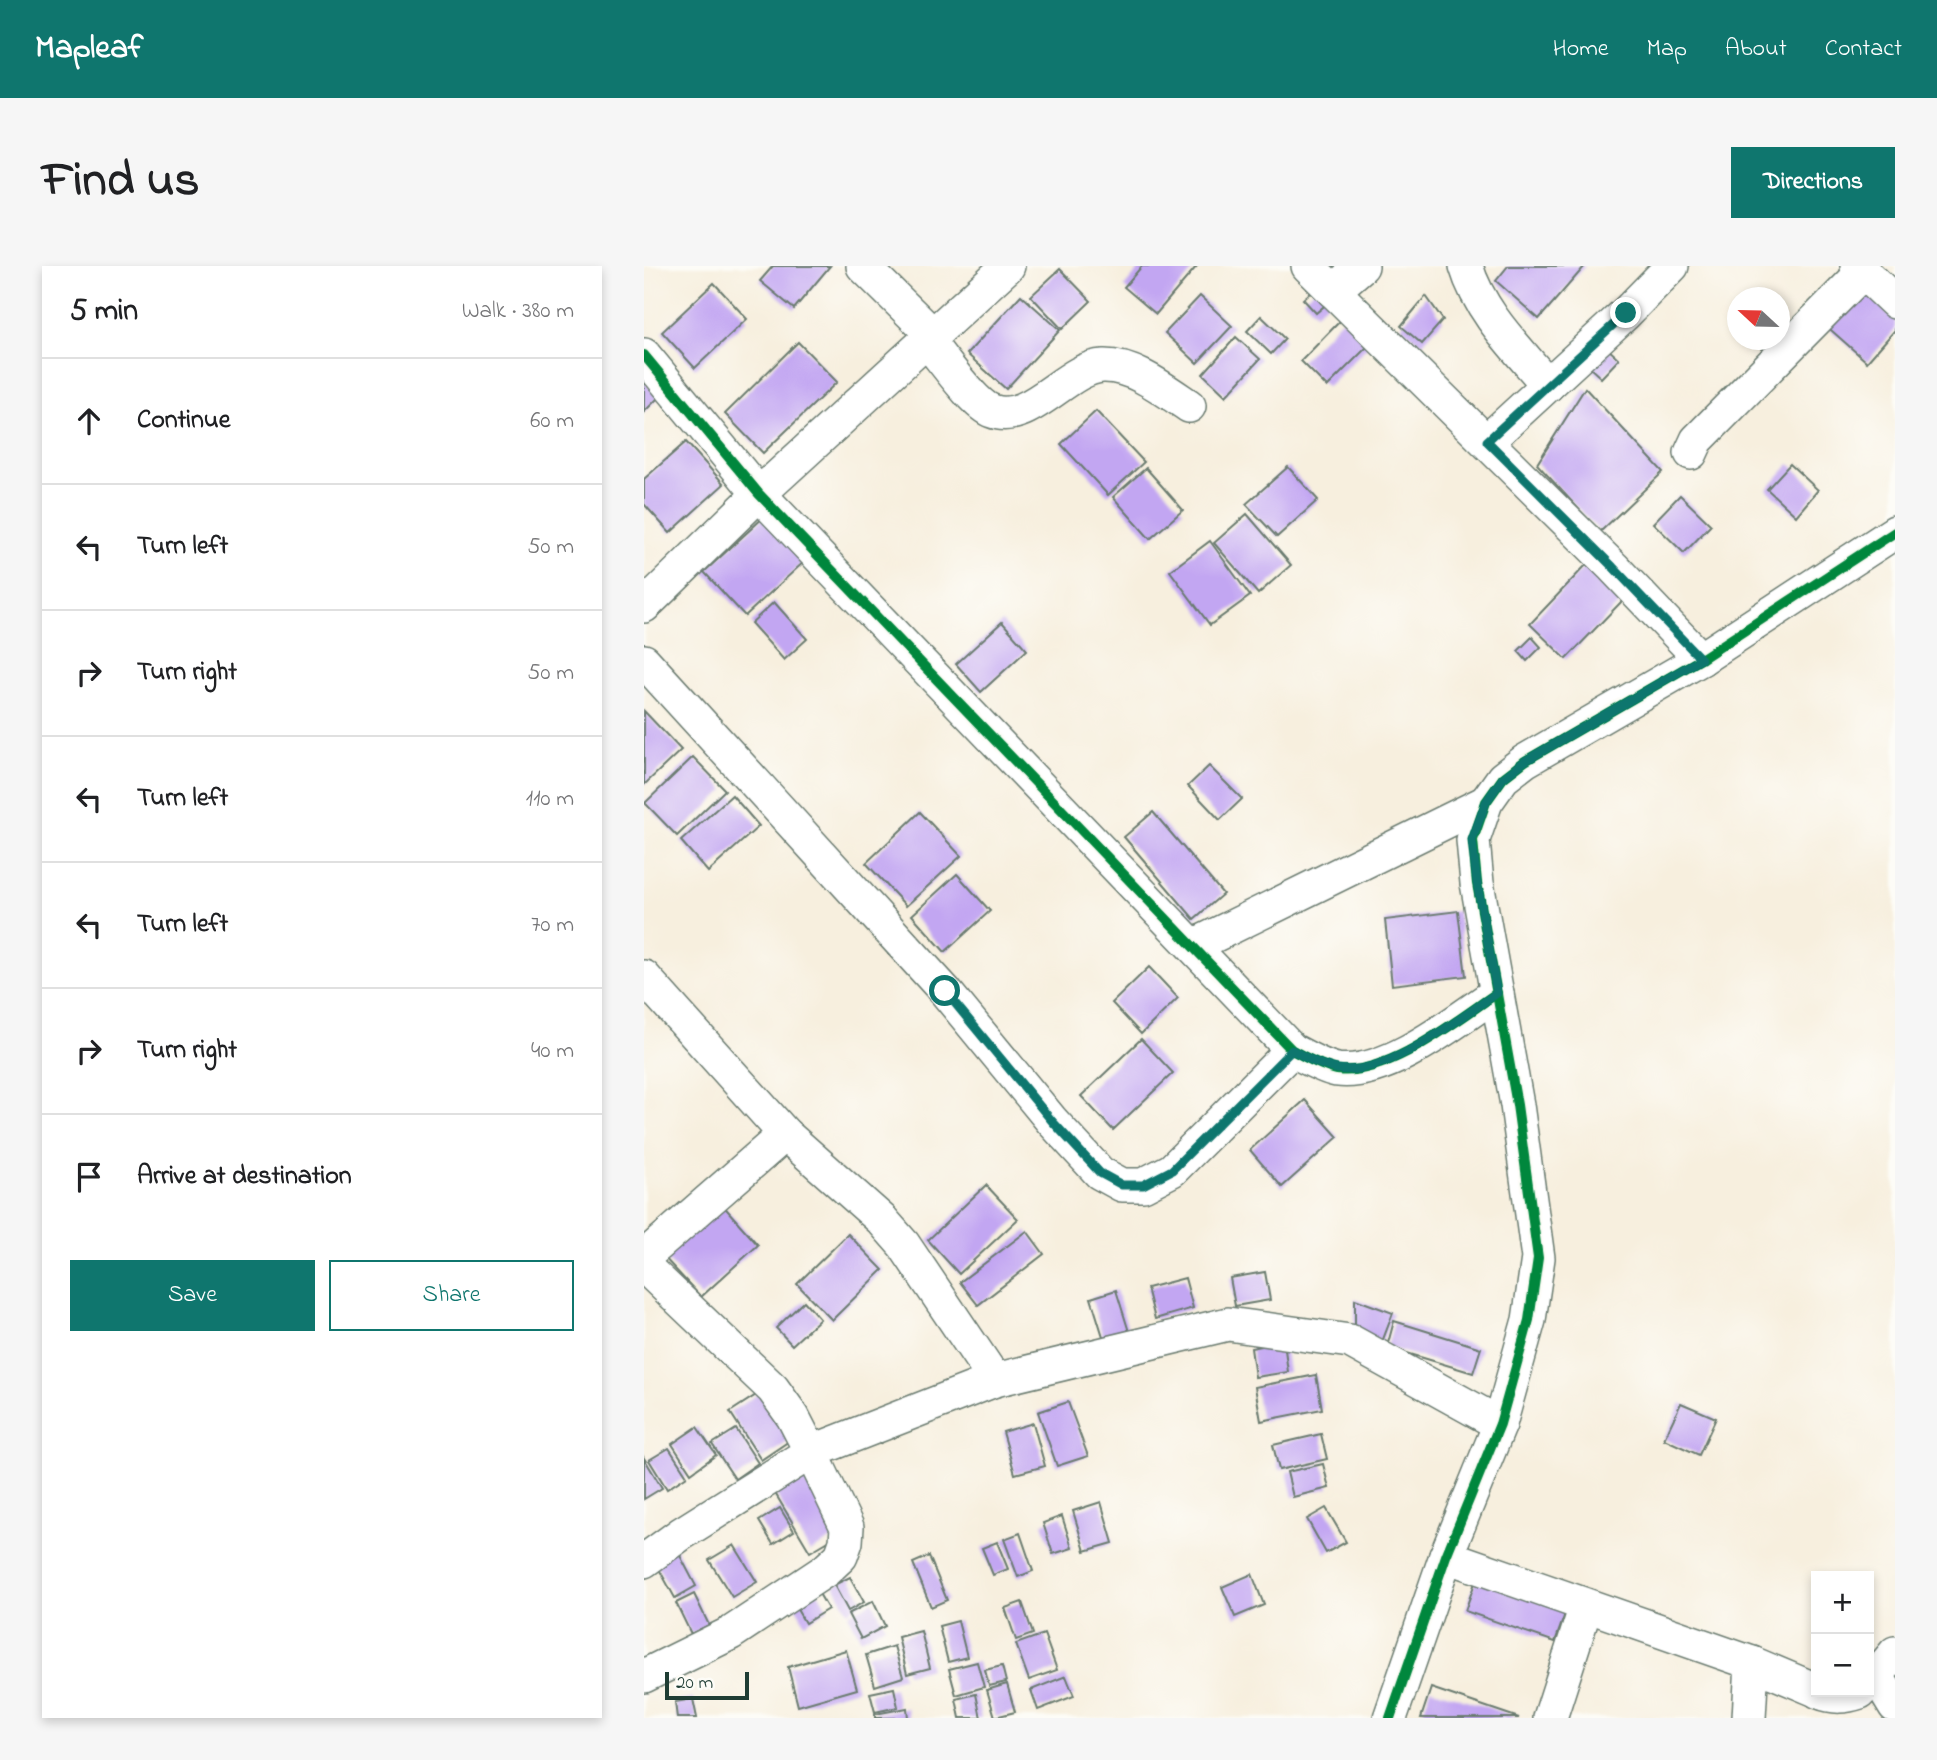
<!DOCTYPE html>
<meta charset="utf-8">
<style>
body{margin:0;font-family:"Indie Flower",sans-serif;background:#f6f6f6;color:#202124}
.controls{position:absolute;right:21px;bottom:21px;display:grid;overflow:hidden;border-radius:0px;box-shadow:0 4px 10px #0003}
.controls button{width:63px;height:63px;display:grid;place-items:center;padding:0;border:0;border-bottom:2px solid #e0e0e0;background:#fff;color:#202124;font:35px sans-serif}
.compass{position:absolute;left:1083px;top:21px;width:63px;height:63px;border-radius:50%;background:#fff;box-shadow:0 4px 10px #0003;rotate:292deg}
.scale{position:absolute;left:21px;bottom:18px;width:84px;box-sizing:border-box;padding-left:7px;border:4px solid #1f3d34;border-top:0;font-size:19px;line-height:24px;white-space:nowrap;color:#1f3d34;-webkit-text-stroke:5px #fdfcf7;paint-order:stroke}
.stop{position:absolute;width:21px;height:21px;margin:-16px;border:5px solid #0f766e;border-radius:50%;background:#fff}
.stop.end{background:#0f766e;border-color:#fff;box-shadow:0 2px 7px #0008}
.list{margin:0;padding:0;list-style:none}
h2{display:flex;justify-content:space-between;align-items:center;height:91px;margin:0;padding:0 28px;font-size:30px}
h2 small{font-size:23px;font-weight:400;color:#757577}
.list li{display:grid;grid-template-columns:46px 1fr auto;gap:21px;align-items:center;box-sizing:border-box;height:126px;padding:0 28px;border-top:2px solid #e0e0e0}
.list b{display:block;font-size:26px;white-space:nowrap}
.list em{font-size:23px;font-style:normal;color:#757577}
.actions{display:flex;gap:14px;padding:21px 28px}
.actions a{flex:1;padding:16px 0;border:2px solid #0f766e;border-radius:0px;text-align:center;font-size:24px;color:#0f766e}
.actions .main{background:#0f766e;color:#fff}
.icon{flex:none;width:38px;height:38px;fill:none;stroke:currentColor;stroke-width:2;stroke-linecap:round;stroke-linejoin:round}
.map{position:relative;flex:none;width:1251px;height:1452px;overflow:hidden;border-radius:0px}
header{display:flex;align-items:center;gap:42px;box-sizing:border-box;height:98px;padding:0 35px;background:#0f766e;color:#fff}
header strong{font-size:33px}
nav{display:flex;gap:38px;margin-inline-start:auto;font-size:24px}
.intro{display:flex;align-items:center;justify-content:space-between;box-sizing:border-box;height:168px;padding:0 42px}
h1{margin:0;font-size:49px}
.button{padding:18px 32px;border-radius:0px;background:#0f766e;color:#fff;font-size:24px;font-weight:700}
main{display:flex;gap:42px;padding:0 42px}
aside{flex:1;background:#fff;border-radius:0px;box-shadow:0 4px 10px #0003}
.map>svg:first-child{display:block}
.building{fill:#c2a6f2}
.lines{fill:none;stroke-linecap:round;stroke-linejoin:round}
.street-casing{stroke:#6b7b70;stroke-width:36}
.street{stroke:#fff;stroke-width:33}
.cycleway-casing{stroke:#fdfcf7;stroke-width:15}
.cycleway{stroke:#00873e;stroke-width:10}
.route{stroke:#0f766e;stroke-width:9}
</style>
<header>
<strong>Mapleaf</strong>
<nav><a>Home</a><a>Map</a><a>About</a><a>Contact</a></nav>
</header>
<div class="intro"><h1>Find us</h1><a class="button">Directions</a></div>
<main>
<aside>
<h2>5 min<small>Walk · 380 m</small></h2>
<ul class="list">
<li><svg class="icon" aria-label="ahead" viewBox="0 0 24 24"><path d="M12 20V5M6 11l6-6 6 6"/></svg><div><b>Continue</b></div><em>60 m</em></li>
<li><svg class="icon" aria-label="left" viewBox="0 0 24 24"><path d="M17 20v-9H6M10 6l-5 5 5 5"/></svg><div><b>Turn left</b></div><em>50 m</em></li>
<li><svg class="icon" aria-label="right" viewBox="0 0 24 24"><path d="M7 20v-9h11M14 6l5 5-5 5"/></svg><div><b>Turn right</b></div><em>50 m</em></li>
<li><svg class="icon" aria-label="left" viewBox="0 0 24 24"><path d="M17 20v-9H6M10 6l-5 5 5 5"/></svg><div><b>Turn left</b></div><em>110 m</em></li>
<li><svg class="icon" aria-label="left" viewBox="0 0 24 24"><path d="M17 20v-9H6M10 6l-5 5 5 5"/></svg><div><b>Turn left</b></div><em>70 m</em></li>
<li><svg class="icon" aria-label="right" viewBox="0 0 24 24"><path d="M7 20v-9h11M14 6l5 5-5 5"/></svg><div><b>Turn right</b></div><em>40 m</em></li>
<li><svg class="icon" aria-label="arrive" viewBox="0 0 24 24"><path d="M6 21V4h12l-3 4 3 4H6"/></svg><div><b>Arrive at destination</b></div></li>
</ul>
<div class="actions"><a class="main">Save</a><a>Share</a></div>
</aside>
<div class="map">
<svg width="1251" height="1452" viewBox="0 0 1251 1452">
<rect width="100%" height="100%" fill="#fdfcf7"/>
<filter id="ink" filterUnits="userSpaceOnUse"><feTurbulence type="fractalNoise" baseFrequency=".0143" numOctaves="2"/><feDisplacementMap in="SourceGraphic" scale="14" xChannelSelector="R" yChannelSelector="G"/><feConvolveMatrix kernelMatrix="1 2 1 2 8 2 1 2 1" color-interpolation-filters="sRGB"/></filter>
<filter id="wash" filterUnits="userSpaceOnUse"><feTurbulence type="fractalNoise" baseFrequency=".00686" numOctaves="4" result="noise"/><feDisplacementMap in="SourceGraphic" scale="28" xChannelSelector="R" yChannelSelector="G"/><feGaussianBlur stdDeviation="1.57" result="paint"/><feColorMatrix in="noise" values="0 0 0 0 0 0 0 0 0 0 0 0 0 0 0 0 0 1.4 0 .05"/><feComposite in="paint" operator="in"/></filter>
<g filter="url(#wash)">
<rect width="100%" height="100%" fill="#f7efde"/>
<g id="blocks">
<g class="building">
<polygon points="129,0 186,0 150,43 116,15"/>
<polygon points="498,0 553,0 512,48 480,21"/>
<polygon points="864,0 941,0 895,53 852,15"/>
<polygon points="416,3 447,35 418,63 387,30"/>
<polygon points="70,17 103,53 51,102 18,66"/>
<polygon points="1212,18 1251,53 1251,64 1223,96 1179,57"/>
<polygon points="674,20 686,35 672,47 659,33"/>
<polygon points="377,29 416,64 362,123 323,88"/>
<polygon points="556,30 588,60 553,97 521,67"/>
<polygon points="782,30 799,54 778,78 757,60"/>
<polygon points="702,49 729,75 683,121 657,95"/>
<polygon points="617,50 641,73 627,88 603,65"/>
<polygon points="592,71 616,93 582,130 559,108"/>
<polygon points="154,76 193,116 119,187 81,148"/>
<polygon points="962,81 975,93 957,112 944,100"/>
<polygon points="0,115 15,131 0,146"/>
<polygon points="941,122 1019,206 956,266 893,198"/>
<polygon points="452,145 500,196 464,229 417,178"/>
<polygon points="42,176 80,218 26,267 0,238 0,213"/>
<polygon points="1146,198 1174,224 1152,250 1123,223"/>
<polygon points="644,201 674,234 633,271 602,238"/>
<polygon points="502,202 539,244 506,273 469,231"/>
<polygon points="1036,229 1067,259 1040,287 1009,257"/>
<polygon points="603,248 647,299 614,328 570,277"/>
<polygon points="121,250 162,294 101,350 60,306"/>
<polygon points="566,275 606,330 566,359 526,305"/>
<polygon points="944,297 980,333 922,393 886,358"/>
<polygon points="130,336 163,373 140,394 107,357"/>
<polygon points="358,356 383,384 337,426 312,398"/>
<polygon points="888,371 897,381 883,395 874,385"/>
<polygon points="0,445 37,484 0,519"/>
<polygon points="49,491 81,524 33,570 1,537"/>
<polygon points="565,500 598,533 576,554 544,520"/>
<polygon points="88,529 115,560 64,606 37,575"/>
<polygon points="276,546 317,590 262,640 222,597"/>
<polygon points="509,546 579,628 550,653 480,571"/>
<polygon points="313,608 346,645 301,686 268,649"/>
<polygon points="814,645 822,710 748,719 741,654"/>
<polygon points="505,701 534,732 497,768 468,737"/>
<polygon points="497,773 529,807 469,864 437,830"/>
<polygon points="661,834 694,871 638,921 606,884"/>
<polygon points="342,919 374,953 315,1008 284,974"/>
<polygon points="76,936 114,979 57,1031 18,989"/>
<polygon points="383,965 400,988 334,1039 316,1016"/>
<polygon points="204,968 239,1004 188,1054 153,1018"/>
<polygon points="621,1006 626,1034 591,1040 586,1012"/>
<polygon points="541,1012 549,1042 511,1053 503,1022"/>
<polygon points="472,1024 486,1069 461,1077 447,1032"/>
<polygon points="711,1033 749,1047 738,1076 711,1066"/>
<polygon points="160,1035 176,1053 148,1079 132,1062"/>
<polygon points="750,1055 837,1082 829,1107 743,1081"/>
<polygon points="640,1076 644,1106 611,1111 607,1082"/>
<polygon points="672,1109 678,1143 617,1155 611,1121"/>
<polygon points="123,1122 154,1169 117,1194 86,1146"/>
<polygon points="424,1136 444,1190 413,1200 394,1146"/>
<polygon points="1037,1137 1072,1152 1055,1189 1020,1173"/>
<polygon points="389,1157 401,1200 371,1208 359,1166"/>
<polygon points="53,1161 72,1189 47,1207 28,1178"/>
<polygon points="92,1163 114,1197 91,1213 68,1178"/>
<polygon points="677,1168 683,1193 635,1204 629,1179"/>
<polygon points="25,1182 43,1210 23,1223 5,1194"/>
<polygon points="0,1192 18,1222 0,1233"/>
<polygon points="679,1198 685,1222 649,1231 643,1206"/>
<polygon points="160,1203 198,1267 166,1286 128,1222"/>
<polygon points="457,1236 469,1277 441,1285 429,1245"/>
<polygon points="136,1242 150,1265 129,1278 115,1255"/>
<polygon points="682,1242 702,1276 682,1287 663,1253"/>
<polygon points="418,1250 428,1282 409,1288 399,1257"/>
<polygon points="376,1267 389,1305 374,1311 360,1273"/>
<polygon points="353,1276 364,1303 349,1309 338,1282"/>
<polygon points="90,1279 113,1316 88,1331 65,1294"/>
<polygon points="32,1282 52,1320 31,1332 10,1294"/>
<polygon points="285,1290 303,1334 287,1341 269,1297"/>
<polygon points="608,1308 620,1339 591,1351 578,1321"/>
<polygon points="834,1308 924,1339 911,1376 821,1345"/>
<polygon points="206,1311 220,1336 204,1345 190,1319"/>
<polygon points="170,1319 184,1343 161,1357 147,1333"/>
<polygon points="50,1328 65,1359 47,1368 32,1337"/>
<polygon points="229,1335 241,1360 217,1373 204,1348"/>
<polygon points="378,1336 389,1368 372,1374 361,1342"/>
<polygon points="314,1355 323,1391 304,1396 295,1360"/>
<polygon points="277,1365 286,1402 263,1408 254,1371"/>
<polygon points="400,1368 413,1404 385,1414 372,1378"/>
<polygon points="250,1380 259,1411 231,1420 222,1389"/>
<polygon points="202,1384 213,1423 154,1440 144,1401"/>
<polygon points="333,1396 340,1421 312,1429 305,1403"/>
<polygon points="358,1400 362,1416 345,1420 341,1404"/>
<polygon points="422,1410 430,1430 394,1444 387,1424"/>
<polygon points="363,1418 371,1446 351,1451 343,1424"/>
<polygon points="250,1422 254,1441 231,1446 226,1427"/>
<polygon points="787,1422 875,1452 777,1452"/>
<polygon points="332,1428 337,1452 316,1452 312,1433"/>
<polygon points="49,1433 53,1452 33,1452 31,1436"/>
<polygon points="263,1442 264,1452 231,1452 231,1448"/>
</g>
</g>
</g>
<g filter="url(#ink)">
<use href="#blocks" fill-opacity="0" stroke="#6b7b70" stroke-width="2"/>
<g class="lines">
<g class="street-casing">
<g id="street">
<polyline points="219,0 289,69"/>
<polyline points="664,0 969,301 1057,393"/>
<path d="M822 0C836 47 873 82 904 119"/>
<polyline points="1213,0 1251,36"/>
<polyline points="689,25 718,0"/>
<path d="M283 75C298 92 329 138 348 145 385 160 423 101 459 100 489 99 521 124 545 140"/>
<path d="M0 89 115 228 648 784C661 791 678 801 693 804 743 811 813 754 853 727"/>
<polyline points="843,175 982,47 1028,0"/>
<polyline points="1047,187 1053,174 1219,6"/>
<polyline points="0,340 115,228 364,0"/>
<polyline points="0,395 301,725 408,855 456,907 478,919 499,919 528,904 648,784"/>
<polyline points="549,680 842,536"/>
<polyline points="0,711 141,868 238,954 260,979 351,1114 584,1058 706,1075 856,1158"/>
<polyline points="0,991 141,868"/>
<polyline points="0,1000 129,1123 149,1151 167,1186 37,1268 0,1295"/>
<polyline points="802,1290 1108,1397 1172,1424"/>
<polyline points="1232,1409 1251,1440"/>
<polyline points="0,1410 87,1367 182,1304 197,1290 202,1276 203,1261 167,1186 351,1114"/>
<polyline points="1225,1418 1251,1387"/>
<path d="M1175 1426C1190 1432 1201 1431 1216 1426"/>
<polyline points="746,1452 802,1290 856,1158 885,1054 894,992 873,839 833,617 829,574 842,536 859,512 881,495 1057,393 1251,266"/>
<polyline points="906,1452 942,1340"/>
<polyline points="1105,1452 1108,1397"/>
</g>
</g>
<use href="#street" class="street"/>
<g class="cycleway-casing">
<g id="cycleway">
<path d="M0 89 115 228 648 784C661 791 678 801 693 804 743 811 813 754 853 727"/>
<polyline points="746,1452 802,1290 856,1158 885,1054 894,992 873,839 833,617 829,574 842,536 859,512 881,495 1057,393 1251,266"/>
</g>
</g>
<use href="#cycleway" class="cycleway"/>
</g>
</g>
<g class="lines" filter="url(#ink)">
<path class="route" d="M301 725 408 855 456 907 478 919H499L528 904 648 784C661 791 678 801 693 803 743 811 813 754 853 727L833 617 828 574 842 536 859 512 881 495 1057 393 969 301 843 175 982 47"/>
</g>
</svg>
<div class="controls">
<button>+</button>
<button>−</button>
</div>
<svg class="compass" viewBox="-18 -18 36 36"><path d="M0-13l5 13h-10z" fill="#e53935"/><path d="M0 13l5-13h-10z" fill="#757577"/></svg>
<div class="scale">20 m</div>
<div class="stop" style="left:301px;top:725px"></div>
<div class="stop end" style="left:982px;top:47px"></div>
</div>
</main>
